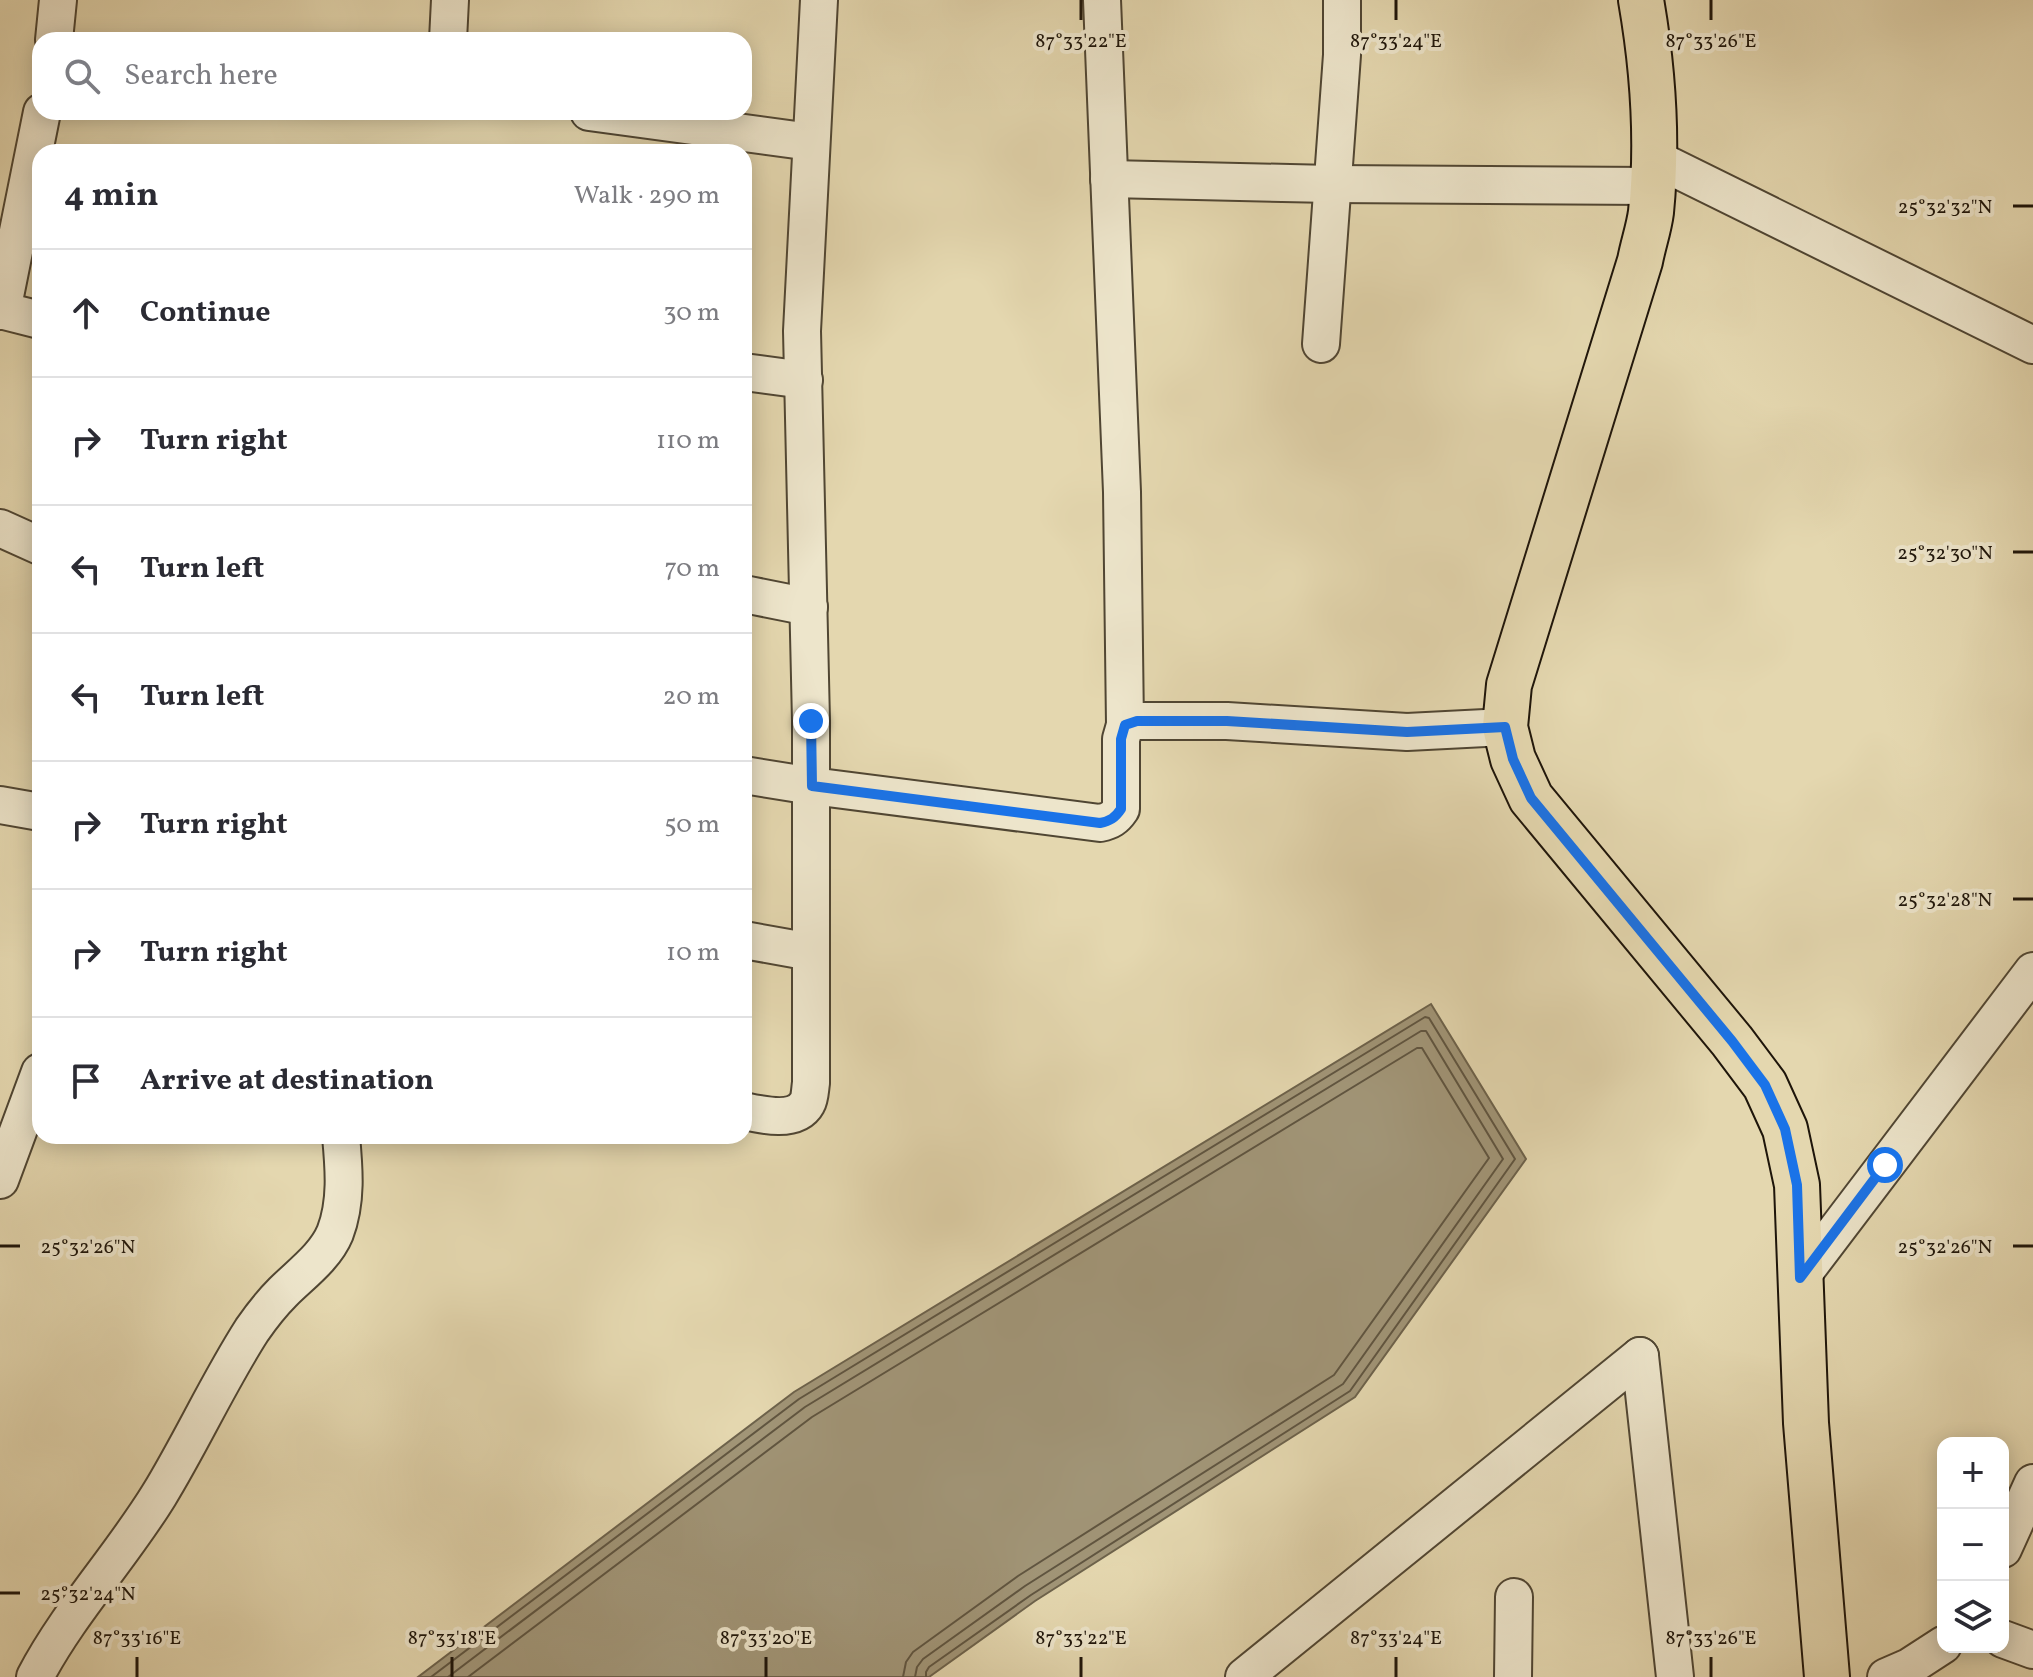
<!DOCTYPE html>
<meta charset="utf-8">
<style>
body{margin:0;font-family:Vollkorn,serif;background:#f7f7f7;color:#2b2b33}
.controls{position:absolute;right:24px;bottom:24px;display:grid;overflow:hidden;border-radius:16px;box-shadow:0 4px 20px #0003}
.controls button{width:72px;height:72px;display:grid;place-items:center;padding:0;border:0;border-bottom:2px solid #e1e1e2;background:#fff;color:#2b2b33;font:40px sans-serif}
.stop{position:absolute;width:24px;height:24px;margin:-18px;border:6px solid #1a73e8;border-radius:50%;background:#fff}
.stop.end{background:#1a73e8;border-color:#fff;box-shadow:0 2px 8px #0008}
.list{margin:0;padding:0;list-style:none}
h2{display:flex;justify-content:space-between;align-items:center;height:104px;margin:0;padding:0 32px;font-size:34px}
h2 small{font-size:26px;font-weight:400;color:#7c7c81}
.list li{display:grid;grid-template-columns:52px 1fr auto;gap:24px;align-items:center;box-sizing:border-box;height:128px;padding:0 32px;border-top:2px solid #e1e1e2}
.list b{display:block;font-size:30px;white-space:nowrap}
.list em{font-size:26px;font-style:normal;color:#7c7c81}
.icon{flex:none;width:44px;height:44px;fill:none;stroke:currentColor;stroke-width:2;stroke-linecap:round;stroke-linejoin:round}
.map{position:relative;flex:none;width:2033px;height:1677px;overflow:hidden}
.search{position:absolute;background:#fff;box-shadow:0 4px 20px #0003;left:32px;top:32px;width:720px;height:88px;display:flex;align-items:center;gap:20px;box-sizing:border-box;padding:0 28px;border-radius:24px;color:#7c7c81;font-size:30px}
.panel{position:absolute;background:#fff;box-shadow:0 4px 20px #0003;left:32px;top:144px;width:720px;height:1000px;border-radius:24px}
.map>svg:first-child{display:block}
.water{fill:#a19577;stroke:#6d624b;stroke-width:2}
.lines{fill:none;stroke-linecap:round;stroke-linejoin:round}
.shore{stroke:#605540;stroke-width:2}
.minor-casing{stroke:#504633;stroke-width:40}
.major-casing{stroke:#1e150a;stroke-width:48}
.minor{stroke:#ede5cb;stroke-width:36}
.major{stroke:#e4d7af;stroke-width:44}
.route{stroke:#1a73e8;stroke-width:10}
.ticks{fill:none;stroke:#1e150a;stroke-width:3}
.ticks-label{font-size:20px;text-anchor:middle;fill:#1e150a;stroke:#ede5cb;stroke-width:8;stroke-linejoin:round;paint-order:stroke}
</style>
<div class="map">
<svg width="2033" height="1677" viewBox="0 0 2033 1677">
<rect width="100%" height="100%" fill="#e4d7af"/>
<filter id="stains"><feTurbulence type="fractalNoise" baseFrequency=".0025" numOctaves="4"/><feColorMatrix values="0 0 0 0 .2 0 0 0 0 .09 0 0 0 0 .02 0 0 0 .5 -.17"/></filter>
<radialGradient id="worn" r=".72"><stop offset=".6" stop-color="#630" stop-opacity="0"/><stop offset="1" stop-color="#630" stop-opacity=".3"/></radialGradient>
<polygon class="water" points="1431,1004 1526,1159 1355,1397 1035,1601 929,1677 418,1677 794,1392"/>
<g class="lines">
<g class="shore">
<polyline points="431,1677 799,1399 1425,1017 1429,1018 1515,1159 1350,1391 1031,1595 929,1667 926,1672 926,1677"/>
<polyline points="448,1677 805,1407 1421,1031 1426,1031 1503,1159 1343,1384 1025,1586 923,1659 917,1667 915,1677"/>
<polyline points="468,1677 812,1417 1417,1048 1422,1048 1489,1158 1334,1375 1018,1576 913,1652 906,1662 903,1677"/>
</g>
<g class="minor-casing">
<g id="minor">
<polyline points="1102,0 1122,492 1125,725"/>
<polyline points="54,40 58,0"/>
<polyline points="448,40 450,0"/>
<polyline points="589,112 811,142"/>
<polyline points="1654,158 2033,345"/>
<polyline points="1109,179 1331,184 1652,186"/>
<polyline points="0,310 40,320"/>
<polyline points="2,311 42,112"/>
<polyline points="1321,344 1342,55 1342,0"/>
<polyline points="744,372 804,380"/>
<polyline points="0,528 40,546"/>
<polyline points="744,594 809,607"/>
<path d="M744 775 812 786 1100 823C1110 821 1115 818 1121 809V739L1125 725 1137 721H1227L1407 732 1505 727"/>
<polyline points="0,805 40,812"/>
<polyline points="744,940 811,952"/>
<path d="M744 1111C762 1115 796 1123 807 1103 810 1098 810 1089 811 1083V721L802 331 819 0"/>
<polyline points="0,1180 40,1072"/>
<polyline points="1800,1278 2033,971"/>
<polyline points="1640,1356 1675,1677"/>
<polyline points="2003,1549 2033,1483"/>
<polyline points="2003,1639 2033,1650"/>
<path d="M35 1677C69 1612 121 1557 159 1495 192 1441 218 1383 252 1330 261 1317 272 1303 283 1292 301 1274 325 1257 335 1233 347 1202 344 1168 341 1136"/>
<polyline points="1244,1677 1640,1356"/>
<polyline points="1513,1677 1514,1597"/>
<polyline points="1886,1677 1909,1667 1943,1645"/>
</g>
</g>
<g class="major-casing">
<path id="major" d="M1641 0C1653 69 1658 142 1651 212 1649 228 1643 245 1640 261L1509 685 1505 727 1513 759 1531 798 1732 1041 1765 1085 1785 1129 1797 1185 1806 1423 1827 1677"/>
</g>
<use href="#minor" class="minor"/>
<use href="#major" class="major"/>
</g>
<g class="lines">
<path class="route" d="M811 721 812 786 1100 823C1110 821 1115 818 1121 809V739L1125 725 1137 721H1227L1407 732 1505 727 1513 759 1531 798 1732 1041 1765 1085 1785 1129 1797 1185 1800 1278 1885 1165"/>
</g>
<path class="ticks" d="M1081 0V20M1396 0V20M1711 0V20M2013 206H2033M2013 552H2033M2013 899H2033M0 1246H20M2013 1246H2033M0 1593H20M137 1657V1677M452 1657V1677M766 1657V1677M1081 1657V1677M1396 1657V1677M1711 1657V1677"/>
<g class="ticks-label">
<text x="1081" y="47">87°33'22"E</text>
<text x="1396" y="47">87°33'24"E</text>
<text x="1711" y="47">87°33'26"E</text>
<text x="1945" y="213">25°32'32"N</text>
<text x="1945" y="559">25°32'30"N</text>
<text x="1945" y="906">25°32'28"N</text>
<text x="88" y="1253">25°32'26"N</text>
<text x="1945" y="1253">25°32'26"N</text>
<text x="88" y="1600">25°32'24"N</text>
<text x="137" y="1644">87°33'16"E</text>
<text x="452" y="1644">87°33'18"E</text>
<text x="766" y="1644">87°33'20"E</text>
<text x="1081" y="1644">87°33'22"E</text>
<text x="1396" y="1644">87°33'24"E</text>
<text x="1711" y="1644">87°33'26"E</text>
</g>
<rect width="100%" height="100%" filter="url(#stains)"/>
<rect width="100%" height="100%" fill="url(#worn)"/>
</svg>
<div class="controls">
<button>+</button>
<button>−</button>
<button><svg class="icon" aria-label="layers" viewBox="0 0 24 24"><path d="M12 4l9 5-9 5-9-5zM3 14l9 5 9-5"/></svg></button>
</div>
<div class="stop" style="left:1885px;top:1165px"></div>
<div class="stop end" style="left:811px;top:721px"></div>
<div class="search"><svg class="icon" aria-label="search" viewBox="0 0 24 24"><circle cx="10" cy="10" r="6"/><path d="M15 15l6 6"/></svg>Search here</div>
<section class="panel">
<h2>4 min<small>Walk · 290 m</small></h2>
<ul class="list">
<li><svg class="icon" aria-label="ahead" viewBox="0 0 24 24"><path d="M12 20V5M6 11l6-6 6 6"/></svg><div><b>Continue</b></div><em>30 m</em></li>
<li><svg class="icon" aria-label="right" viewBox="0 0 24 24"><path d="M7 20v-9h11M14 6l5 5-5 5"/></svg><div><b>Turn right</b></div><em>110 m</em></li>
<li><svg class="icon" aria-label="left" viewBox="0 0 24 24"><path d="M17 20v-9H6M10 6l-5 5 5 5"/></svg><div><b>Turn left</b></div><em>70 m</em></li>
<li><svg class="icon" aria-label="left" viewBox="0 0 24 24"><path d="M17 20v-9H6M10 6l-5 5 5 5"/></svg><div><b>Turn left</b></div><em>20 m</em></li>
<li><svg class="icon" aria-label="right" viewBox="0 0 24 24"><path d="M7 20v-9h11M14 6l5 5-5 5"/></svg><div><b>Turn right</b></div><em>50 m</em></li>
<li><svg class="icon" aria-label="right" viewBox="0 0 24 24"><path d="M7 20v-9h11M14 6l5 5-5 5"/></svg><div><b>Turn right</b></div><em>10 m</em></li>
<li><svg class="icon" aria-label="arrive" viewBox="0 0 24 24"><path d="M6 21V4h12l-3 4 3 4H6"/></svg><div><b>Arrive at destination</b></div></li>
</ul>
</section>
</div>
